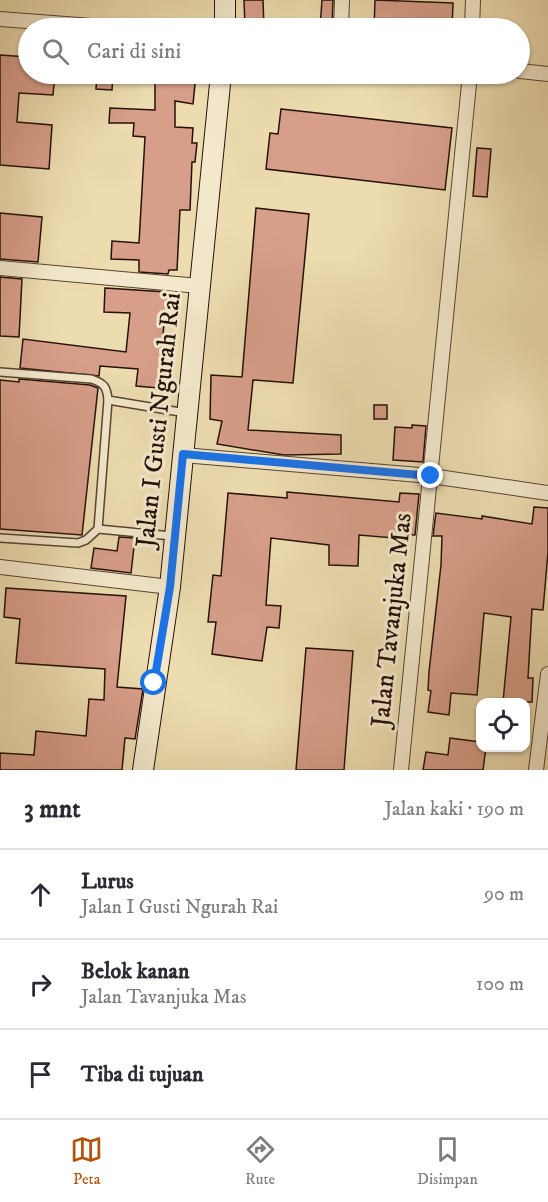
<!DOCTYPE html>
<html lang="id">
<meta charset="utf-8">
<style>
body{margin:0;font-family:"IM FELL DW Pica",serif;background:#f7f7f7;color:#2b2b33}
.controls{position:absolute;right:18px;bottom:18px;display:grid;overflow:hidden;border-radius:12px;box-shadow:0 2px 4px #0004}
.controls button{width:54px;height:54px;display:grid;place-items:center;padding:0;border:0;border-bottom:2px solid #e1e1e2;background:#fff;color:#2b2b33;font:30px sans-serif}
.stop{position:absolute;width:18px;height:18px;margin:-14px;border:4px solid #1a73e8;border-radius:50%;background:#fff}
.stop.end{background:#1a73e8;border-color:#fff;box-shadow:0 2px 6px #0008}
.list{margin:0;padding:0;list-style:none}
h2{display:flex;justify-content:space-between;align-items:center;height:78px;margin:0;padding:0 24px;font-size:26px}
h2 small{font-size:20px;font-weight:400;color:#7c7c81}
.list li{display:grid;grid-template-columns:39px 1fr auto;gap:18px;align-items:center;box-sizing:border-box;height:90px;padding:0 24px;border-top:2px solid #e1e1e2}
.list b{display:block;font-size:22px;white-space:nowrap}
.list p{margin:0;font-size:20px;white-space:nowrap;color:#7c7c81}
.list em{font-size:20px;font-style:normal;color:#7c7c81}
.icon{flex:none;width:33px;height:33px;fill:none;stroke:currentColor;stroke-width:2;stroke-linecap:round;stroke-linejoin:round}
.map{position:relative;flex:none;width:548px;height:770px;overflow:hidden}
.search{position:absolute;background:#fff;box-shadow:0 2px 4px #0004;left:18px;right:18px;top:18px;height:66px;display:flex;align-items:center;gap:15px;box-sizing:border-box;padding:0 21px;border-radius:33px;color:#7c7c81;font-size:22px}
.sheet{height:348px;background:#fff}
nav{display:flex;justify-content:space-around;align-items:center;box-sizing:border-box;height:84px;border-top:2px solid #e1e1e2;background:#fff;font-size:16px;color:#7c7c81}
nav a{display:grid;justify-items:center;gap:3px}
nav .on{color:#b45309}
.map>svg:first-child{display:block}
.building{fill:#d79e89;stroke:#261108;stroke-width:1.5}
.lines{fill:none;stroke-linecap:round;stroke-linejoin:round}
.lane-casing{stroke:#584432;stroke-width:10}
.street-casing{stroke:#584432;stroke-width:16}
.secondary-casing{stroke:#261108;stroke-width:22}
.lane{stroke:#f3e8cc;stroke-width:7}
.street{stroke:#f3e8cc;stroke-width:14}
.secondary{stroke:#f3e8cc;stroke-width:20}
.route{stroke:#1a73e8;stroke-width:8}
.labels{text-anchor:middle;dominant-baseline:central;stroke-width:6;stroke-linejoin:round;paint-order:stroke}
.street-label{font-size:26px;fill:#261108;stroke:#f3e8cc}
</style>
<div class="map">
<svg width="548" height="770" viewBox="0 0 548 770">
<rect width="100%" height="100%" fill="#ecdcb0"/>
<filter id="stains"><feTurbulence type="fractalNoise" baseFrequency=".00333" numOctaves="4"/><feColorMatrix values="0 0 0 0 .2 0 0 0 0 .09 0 0 0 0 .02 0 0 0 .5 -.17"/></filter>
<radialGradient id="worn" r=".72"><stop offset=".6" stop-color="#630" stop-opacity="0"/><stop offset="1" stop-color="#630" stop-opacity=".3"/></radialGradient>
<g class="building">
<polygon points="244,0 263,0 264,28 245,28"/>
<polygon points="322,0 333,0 332,28 320,28"/>
<polygon points="375,0 453,3 452,28 374,28"/>
<polygon points="0,55 28,57 28,74 55,74 53,95 19,93 17,122 52,125 49,169 0,165"/>
<polygon points="97,74 113,74 112,90 96,89"/>
<polygon points="155,74 196,74 193,104 175,101 175,127 193,128 192,143 197,143 195,162 192,162 190,210 180,210 177,270 169,270 168,274 139,272 139,260 111,259 112,241 139,243 145,137 133,136 134,123 109,123 110,108 155,110"/>
<polygon points="281,109 452,128 445,190 266,169 270,133 278,134"/>
<polygon points="477,148 491,149 487,197 473,196"/>
<polygon points="256,208 309,214 293,383 253,380 248,430 341,435 341,454 284,455 217,444 222,421 210,419 211,375 242,377"/>
<polygon points="0,213 42,217 38,262 0,259"/>
<polygon points="0,277 22,279 19,337 0,336"/>
<polygon points="105,288 167,292 158,388 136,386 138,369 100,366 99,376 20,368 23,339 126,352 130,313 104,312"/>
<polygon points="19,379 90,385 98,388 82,535 0,529 0,380 19,382"/>
<rect x="374" y="405" width="13" height="14"/>
<polygon points="412,425 426,426 423,462 393,460 395,427 412,428"/>
<polygon points="287,492 399,502 400,493 419,494 415,535 394,534 394,538 359,535 358,566 329,565 329,545 271,538 266,605 281,606 279,628 267,627 262,661 212,654 216,622 208,622 213,575 221,576 228,493 287,498"/>
<polygon points="534,507 548,508 548,552 543,610 532,609 528,678 533,678 532,702 503,702 511,617 484,613 477,695 451,693 449,715 428,712 431,691 428,690 429,672 441,565 442,536 433,536 436,513 482,519 482,516 532,524"/>
<polygon points="119,537 135,538 131,573 91,568 94,548 117,551"/>
<polygon points="6,588 126,596 117,687 143,689 135,739 125,738 122,770 0,770 0,753 34,755 36,731 86,736 89,699 104,700 105,669 16,663 20,619 4,617"/>
<polygon points="306,648 353,651 344,770 296,770"/>
<polygon points="450,738 480,742 480,747 486,747 483,770 423,770 426,752 448,755"/>
</g>
<g class="lines">
<g class="lane-casing">
<g id="lane">
<path d="M0 372 91 379C104 383 107 387 108 400L186 413"/>
<polyline points="98,529 108,400"/>
<polyline points="0,538 78,543 86,540 98,529 172,536"/>
</g>
</g>
<g class="street-casing">
<g id="street">
<polyline points="0,19 118,28"/>
<polyline points="341,28 342,0"/>
<polyline points="472,28 473,0"/>
<polyline points="520,71 548,74"/>
<polyline points="0,268 199,286"/>
<polyline points="183,455 431,476 548,493"/>
<polyline points="0,567 170,587"/>
<polyline points="401,770 470,74"/>
<polyline points="536,770 548,674"/>
</g>
</g>
<g class="secondary-casing">
<g id="secondary">
<polyline points="225,0 225,28"/>
<polyline points="143,770 170,587 221,74"/>
</g>
</g>
<use href="#lane" class="lane"/>
<use href="#street" class="street"/>
<use href="#secondary" class="secondary"/>
</g>
<g class="lines">
<polyline class="route" points="154,683 170,587 183,454 431,476"/>
</g>
<g class="labels">
<g class="street-label">
<text transform="translate(159 420) rotate(-84)">Jalan I Gusti Ngurah Rai</text>
<text transform="translate(392 620) rotate(-84)">Jalan Tavanjuka Mas</text>
</g>
</g>
<rect width="100%" height="100%" filter="url(#stains)"/>
<rect width="100%" height="100%" fill="url(#worn)"/>
</svg>
<div class="controls">
<button><svg class="icon" aria-label="locate" viewBox="0 0 24 24"><circle cx="12" cy="12" r="6"/><path d="M12 2v4M12 18v4M2 12h4M18 12h4"/></svg></button>
</div>
<div class="stop" style="left:154px;top:683px"></div>
<div class="stop end" style="left:431px;top:476px"></div>
<div class="search"><svg class="icon" aria-label="search" viewBox="0 0 24 24"><circle cx="10" cy="10" r="6"/><path d="M15 15l6 6"/></svg>Cari di sini</div>
</div>
<section class="sheet">
<h2>3 mnt<small>Jalan kaki · 190 m</small></h2>
<ul class="list">
<li><svg class="icon" aria-label="ahead" viewBox="0 0 24 24"><path d="M12 20V5M6 11l6-6 6 6"/></svg><div><b>Lurus</b><p>Jalan I Gusti Ngurah Rai</p></div><em>90 m</em></li>
<li><svg class="icon" aria-label="right" viewBox="0 0 24 24"><path d="M7 20v-9h11M14 6l5 5-5 5"/></svg><div><b>Belok kanan</b><p>Jalan Tavanjuka Mas</p></div><em>100 m</em></li>
<li><svg class="icon" aria-label="arrive" viewBox="0 0 24 24"><path d="M6 21V4h12l-3 4 3 4H6"/></svg><div><b>Tiba di tujuan</b></div></li>
</ul>
</section>
<nav>
<a class="on"><svg class="icon" aria-label="map" viewBox="0 0 24 24"><path d="M3 6l6-2 6 2 6-2v14l-6 2-6-2-6 2zM9 4v14M15 6v14"/></svg>Peta</a>
<a><svg class="icon" aria-label="directions" viewBox="0 0 24 24"><path d="M12 3l9 9-9 9-9-9zM9 14v-3h6M13 9l2 2-2 2"/></svg>Rute</a>
<a><svg class="icon" aria-label="saved" viewBox="0 0 24 24"><path d="M7 4h10v16l-5-4-5 4z"/></svg>Disimpan</a>
</nav>
